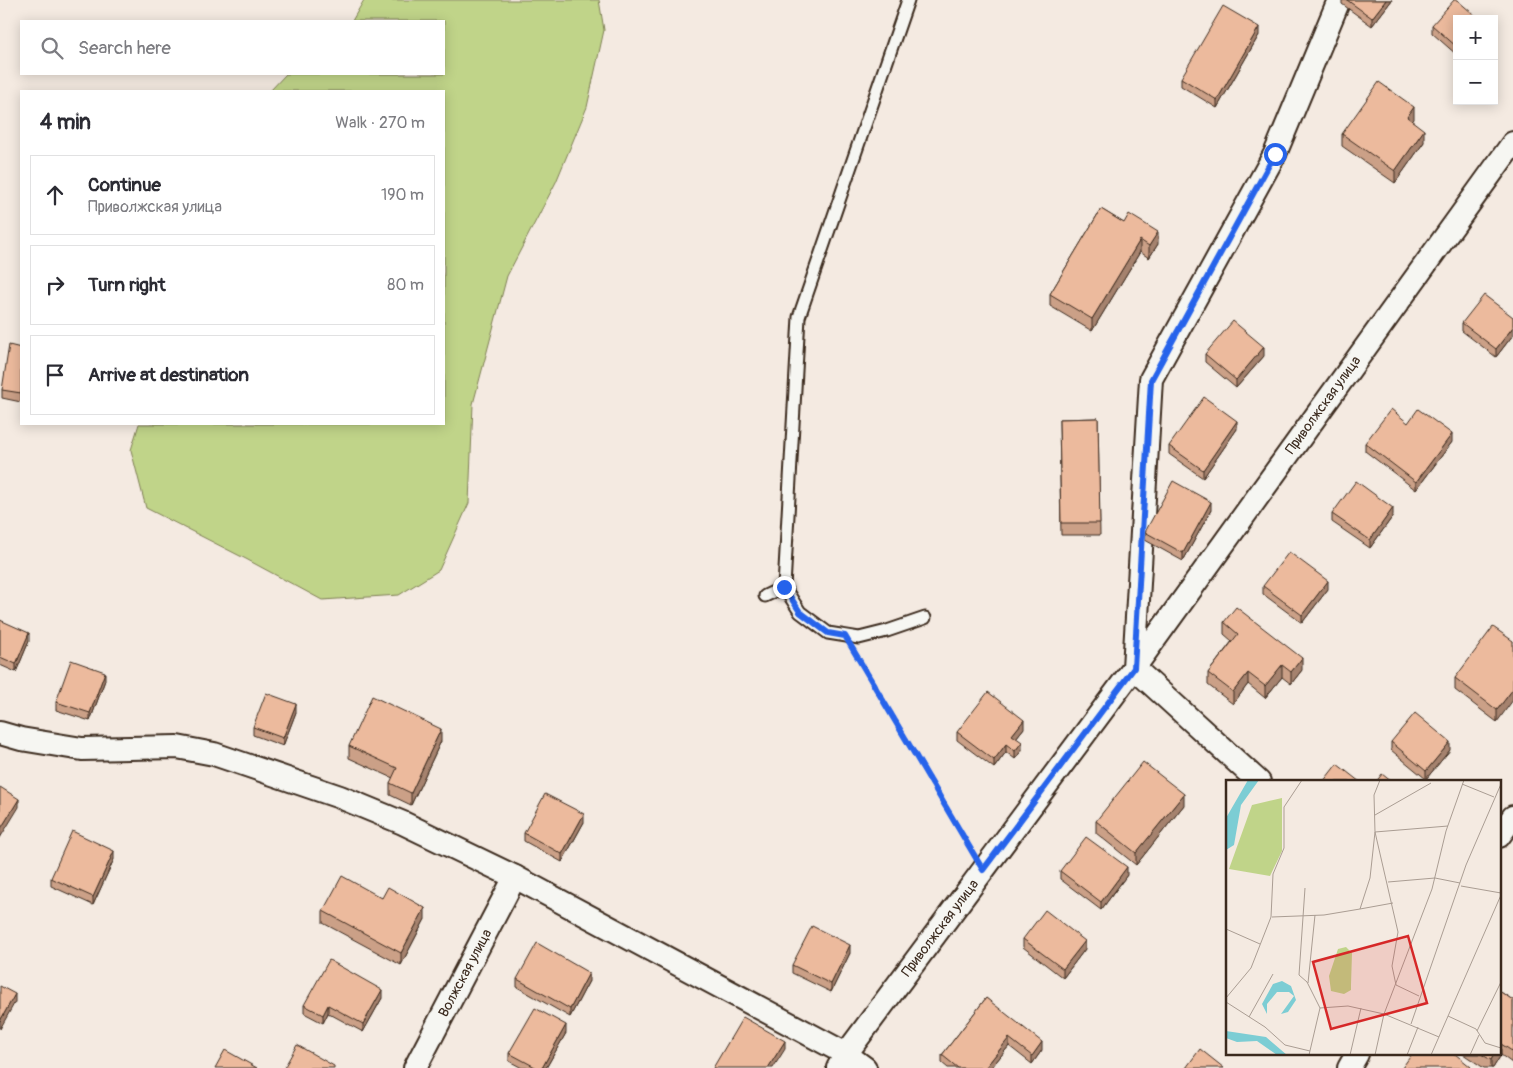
<!DOCTYPE html>
<meta charset="utf-8">
<style>
body{margin:0;font-family:Pangolin,sans-serif;background:#f7f7f7;color:#2b2b33}
.controls{position:absolute;right:15px;top:15px;display:grid;overflow:hidden;border-radius:0px;box-shadow:0 2px 12px #0003}
.controls button{width:45px;height:45px;display:grid;place-items:center;padding:0;border:0;border-bottom:1px solid #e1e1e2;background:#fff;color:#2b2b33;font:25px sans-serif}
.stop{position:absolute;width:15px;height:15px;margin:-11px;border:4px solid #2563eb;border-radius:50%;background:#fff}
.stop.end{background:#2563eb;border-color:#fff;box-shadow:0 1px 5px #0008}
.list{margin:0;padding:0;list-style:none}
h2{display:flex;justify-content:space-between;align-items:center;height:65px;margin:0;padding:0 20px;font-size:21px}
h2 small{font-size:16px;font-weight:400;color:#7c7c81}
.list li{display:grid;grid-template-columns:32px 1fr auto;gap:15px;align-items:center;box-sizing:border-box;height:80px;margin:0 10px 10px;padding:0 10px;border:1px solid #e1e1e2;border-radius:0px}
.list b{display:block;font-size:19px;white-space:nowrap}
.list p{margin:0;font-size:16px;white-space:nowrap;color:#7c7c81}
.list em{font-size:16px;font-style:normal;color:#7c7c81}
.icon{flex:none;width:28px;height:28px;fill:none;stroke:currentColor;stroke-width:2;stroke-linecap:round;stroke-linejoin:round}
.map{position:relative;flex:none;width:1513px;height:1068px;overflow:hidden}
.search{position:absolute;background:#fff;box-shadow:0 2px 12px #0003;left:20px;top:20px;width:425px;height:55px;display:flex;align-items:center;gap:12px;box-sizing:border-box;padding:0 18px;border-radius:0px;color:#7c7c81;font-size:19px}
.panel{position:absolute;background:#fff;box-shadow:0 2px 12px #0003;left:20px;top:90px;width:425px;height:335px;border-radius:0px}
.map>svg:first-child{display:block}
.green{fill:#c0d489;stroke:#7e7f54}
.lines{fill:none;stroke-linecap:round;stroke-linejoin:round}
.service-casing{stroke:#3b2a1e;stroke-width:15}
.minor-casing{stroke:#3b2a1e;stroke-width:26}
.path{stroke:#3b2a1e;stroke-width:3;stroke-dasharray:1 4;stroke-linecap:butt}
.service{stroke:#f6f6f2;stroke-width:11}
.minor{stroke:#f6f6f2;stroke-width:22}
.wall{fill:#cba087;stroke:#3b2a1e}
.shaded-wall{fill:#a5826e;stroke:#3b2a1e}
.building{fill:#ecba9d;stroke:#3b2a1e}
.route{stroke:#2563eb;stroke-width:6}
.labels{text-anchor:middle;dominant-baseline:central;stroke-width:4.5;stroke-linejoin:round;paint-order:stroke}
.street-label{font-size:14px;fill:#3b2a1e;stroke:#f6f6f2}
.inset-road{fill:none;stroke:#aa9d93;stroke-width:1}
.view{fill:#d62828;fill-opacity:0.15;stroke:#d62828;stroke-width:2.5}
.inset-edge{fill:none;stroke:#3b2a1e;stroke-width:2.5}
</style>
<div class="map">
<svg width="1513" height="1068" viewBox="0 0 1513 1068">
<rect width="100%" height="100%" fill="#f4eae1"/>
<filter id="ink" filterUnits="userSpaceOnUse"><feTurbulence type="fractalNoise" baseFrequency=".02" numOctaves="2"/><feDisplacementMap in="SourceGraphic" scale="10" xChannelSelector="R" yChannelSelector="G"/><feConvolveMatrix kernelMatrix="1 2 1 2 8 2 1 2 1" color-interpolation-filters="sRGB"/></filter>
<g filter="url(#ink)">
<polygon class="green" points="364,0 599,0 604,30 587,107 556,182 507,276 473,404 469,503 439,570 399,595 322,600 246,559 146,508 131,450 139,424 444,424 444,91 270,91 286,74 444,74 444,21 352,21"/>
<g class="lines">
<g class="service-casing">
<g id="service">
<polyline points="784,587 800,612 828,633 859,638 887,631 925,618"/>
<polyline points="765,596 784,587 799,317 908,0"/>
</g>
</g>
<g class="minor-casing">
<g id="minor">
<polyline points="0,733 21,739 82,749 177,747 214,754 340,797 403,823 515,877 846,1054 865,1068"/>
<polyline points="1259,782 1134,668 1151,379 1275,154 1339,0"/>
<polyline points="1499,836 1513,817"/>
<polyline points="415,1068 515,877"/>
<polyline points="838,1068 846,1054 1134,668 1513,143"/>
<polyline points="1349,1068 1357,1054"/>
</g>
</g>
<polyline class="path" points="858,657 969,846"/>
<use href="#service" class="service"/>
<use href="#minor" class="minor"/>
</g>
<g class="wall">
<polygon points="1342,0 1392,0 1372,26 1342,4"/>
<polygon points="1457,19 1457,55 1432,33 1432,25"/>
<polygon points="1259,35 1217,108 1181,86 1181,78"/>
<polygon points="1414,119 1412,121 1424,142 1395,183 1342,146 1342,134"/>
<polygon points="1101,209 1158,244 1149,258 1140,252 1092,331 1050,306 1050,294"/>
<polygon points="1513,317 1513,335 1496,357 1462,331 1462,323"/>
<polygon points="21,348 21,402 2,398 2,390"/>
<polygon points="1205,354 1264,356 1236,388 1205,362"/>
<polygon points="1098,418 1100,535 1061,535 1059,419"/>
<polygon points="1408,423 1452,442 1416,490 1365,451 1365,443"/>
<polygon points="1237,429 1203,478 1169,454 1169,446"/>
<polygon points="1211,510 1183,561 1145,540 1145,532"/>
<polygon points="1332,514 1393,516 1370,548 1332,522"/>
<polygon points="1263,586 1328,589 1302,623 1263,594"/>
<polygon points="0,620 29,641 16,672 0,665"/>
<polygon points="1224,622 1302,670 1291,684 1282,677 1265,698 1248,684 1233,704 1208,685 1208,673 1232,641 1224,634"/>
<polygon points="1513,641 1497,722 1455,690 1455,678"/>
<polygon points="105,680 90,721 56,710 56,702"/>
<polygon points="296,712 283,746 253,735 253,727"/>
<polygon points="1024,728 1016,738 1022,750 1015,759 1006,752 994,768 957,740 957,732"/>
<polygon points="441,741 411,805 390,795 390,783 393,778 349,758 349,746"/>
<polygon points="1391,742 1450,750 1426,779 1391,750"/>
<polygon points="1184,805 1136,865 1096,833 1096,821"/>
<polygon points="584,822 562,862 524,841 524,833"/>
<polygon points="114,859 93,905 51,886 51,878"/>
<polygon points="1060,871 1127,875 1101,910 1060,879"/>
<polygon points="382,898 425,919 401,965 323,923 323,911"/>
<polygon points="1023,939 1085,949 1063,978 1023,947"/>
<polygon points="850,953 831,992 792,973 792,965"/>
<polygon points="517,979 589,981 570,1017 517,987"/>
<polygon points="1499,991 1513,1000 1512,1063 1501,1055 1493,1068 1484,1068 1463,1054 1499,1054"/>
<polygon points="382,998 363,1032 328,1013 323,1023 304,1013 304,1005"/>
<polygon points="986,998 1042,1050 1032,1064 1009,1046 991,1068 948,1068 942,1063 942,1055"/>
<polygon points="566,1033 546,1068 522,1068 509,1061 509,1053"/>
</g>
<g class="shaded-wall">
<polygon points="1386,0 1392,0 1372,26 1372,18"/>
<polygon points="1259,27 1259,35 1217,108 1217,100"/>
<polygon points="1414,107 1414,119 1407,129 1407,117"/>
<polygon points="1424,130 1424,142 1395,183 1395,171"/>
<polygon points="1158,232 1158,244 1149,258 1149,246"/>
<polygon points="1140,240 1140,252 1092,331 1092,319"/>
<polygon points="1513,327 1513,335 1496,357 1496,349"/>
<polygon points="1264,347 1264,356 1236,388 1236,380"/>
<polygon points="1237,421 1237,429 1203,478 1203,470"/>
<polygon points="1452,434 1452,442 1416,490 1416,482"/>
<polygon points="1211,502 1211,510 1183,561 1183,553"/>
<polygon points="1393,508 1393,516 1370,548 1370,540"/>
<polygon points="1328,581 1328,589 1302,623 1302,615"/>
<polygon points="29,633 29,641 16,672 16,664"/>
<polygon points="1302,658 1302,670 1291,684 1291,672"/>
<polygon points="1282,665 1282,677 1265,698 1265,686"/>
<polygon points="105,672 105,680 90,721 90,713"/>
<polygon points="1248,673 1248,684 1233,704 1233,692"/>
<polygon points="1513,689 1513,700 1497,722 1497,710"/>
<polygon points="296,704 296,712 283,746 283,738"/>
<polygon points="1024,720 1024,728 1012,743 1012,735"/>
<polygon points="441,729 441,741 411,805 411,793"/>
<polygon points="1022,742 1022,750 1015,759 1015,751"/>
<polygon points="1450,742 1450,750 1426,779 1426,771"/>
<polygon points="1006,744 1006,752 994,768 994,760"/>
<polygon points="1184,794 1184,805 1136,865 1136,853"/>
<polygon points="19,799 19,807 0,838 0,830"/>
<polygon points="584,814 584,822 562,862 562,854"/>
<polygon points="114,851 114,859 93,905 93,897"/>
<polygon points="1127,867 1127,875 1101,910 1101,902"/>
<polygon points="425,908 425,919 401,965 401,953"/>
<polygon points="1085,941 1085,949 1063,978 1063,969"/>
<polygon points="850,945 850,953 831,992 831,984"/>
<polygon points="589,973 589,981 570,1017 570,1009"/>
<polygon points="382,990 382,998 363,1032 363,1024"/>
<polygon points="15,994 15,1002 0,1029 0,1021"/>
<polygon points="328,1005 328,1013 323,1023 323,1015"/>
<polygon points="566,1025 566,1033 546,1068 542,1068"/>
<polygon points="1009,1038 1009,1046 991,1068 985,1068"/>
<polygon points="785,1041 785,1049 773,1068 768,1068"/>
<polygon points="1042,1042 1042,1050 1032,1064 1032,1056"/>
<polygon points="1501,1044 1501,1055 1493,1068 1491,1068 1491,1060 1494,1054 1499,1054 1499,1047"/>
<polygon points="1513,1049 1513,1060 1512,1063 1512,1051"/>
</g>
<g class="building">
<polygon points="1347,0 1386,0 1372,18"/>
<polygon points="1454,0 1457,0 1479,19 1457,19 1457,47 1432,25"/>
<polygon points="1223,6 1259,27 1217,100 1181,78"/>
<polygon points="1379,82 1414,107 1407,117 1424,130 1395,171 1342,134"/>
<polygon points="1101,209 1124,223 1129,214 1158,232 1149,246 1140,240 1092,319 1050,294"/>
<polygon points="1484,295 1513,317 1513,327 1496,349 1462,323"/>
<polygon points="1233,321 1264,347 1236,380 1205,354"/>
<polygon points="9,345 21,348 21,393 2,390"/>
<polygon points="1204,397 1237,421 1203,470 1169,446"/>
<polygon points="1391,409 1408,423 1418,409 1452,434 1416,482 1365,443"/>
<polygon points="1098,418 1100,523 1061,523 1059,419"/>
<polygon points="1173,481 1211,502 1183,553 1145,532"/>
<polygon points="1356,481 1393,508 1370,540 1332,514"/>
<polygon points="1289,552 1328,581 1302,615 1263,586"/>
<polygon points="1236,607 1302,658 1291,672 1282,665 1265,686 1248,673 1233,692 1208,673 1238,634 1224,622"/>
<polygon points="0,620 29,633 16,664 0,657"/>
<polygon points="1493,627 1513,641 1513,689 1497,710 1455,678"/>
<polygon points="71,660 105,672 90,713 56,702"/>
<polygon points="988,692 1024,720 1012,735 1022,742 1015,751 1006,744 994,760 957,732"/>
<polygon points="266,693 296,704 283,738 253,727"/>
<polygon points="372,696 441,729 411,793 390,783 397,768 349,746"/>
<polygon points="1415,713 1450,742 1426,771 1391,742"/>
<polygon points="1143,762 1184,794 1136,853 1096,821"/>
<polygon points="1337,764 1360,782 1323,782"/>
<polygon points="1382,774 1392,782 1376,782"/>
<polygon points="0,787 19,799 0,830"/>
<polygon points="545,794 584,814 562,854 524,833"/>
<polygon points="72,831 114,851 93,897 51,878"/>
<polygon points="1086,837 1127,867 1101,902 1060,871"/>
<polygon points="342,876 382,898 388,887 425,908 401,953 323,911"/>
<polygon points="1045,910 1085,941 1063,969 1023,939"/>
<polygon points="812,926 850,945 831,984 792,965"/>
<polygon points="537,943 589,973 570,1009 517,979"/>
<polygon points="329,960 382,990 363,1024 328,1005 323,1015 304,1005"/>
<polygon points="0,986 15,994 0,1021"/>
<polygon points="1499,991 1513,1000 1513,1049 1512,1051 1501,1044 1499,1047"/>
<polygon points="986,998 1042,1042 1032,1056 1009,1038 985,1068 958,1068 942,1055"/>
<polygon points="535,1008 566,1025 542,1068 537,1068 509,1053"/>
<polygon points="743,1017 785,1041 768,1068 713,1068"/>
<polygon points="297,1045 334,1066 334,1068 284,1068"/>
<polygon points="1200,1049 1224,1068 1186,1068"/>
<polygon points="225,1050 257,1068 215,1068"/>
<polygon points="1412,1054 1455,1054 1471,1067 1470,1068 1402,1068"/>
<polygon points="1481,1054 1494,1054 1491,1060"/>
</g>
</g>
<g class="lines" filter="url(#ink)">
<polyline class="route" points="784,587 800,612 828,633 845,636 983,870 1134,668 1151,380 1275,154"/>
</g>
<g class="labels">
<g class="street-label">
<text transform="translate(1323 405) rotate(-54)">Приволжская улица</text>
<text transform="translate(940 928) rotate(-53)">Приволжская улица</text>
<text transform="translate(465 973) rotate(-62)">Волжская улица</text>
</g>
</g>
<g transform="translate(1226 780)">
<rect width="275" height="275" fill="#f4eae1"/>
<path d="M56 18V71L44 96 3 89 26 25ZM120 167 126 173 125 205V210L118 214 105 211 103 196 112 169Z" fill="#c0d489"/>
<path d="M22 0H33L15 25 8 65 0 70V38ZM56 201 65 206 70 220 62 232 55 234 68 216 63 212H51L41 224V234L36 224 47 204ZM0 251 40 257 61 275H51L31 261 11 262 0 258Z" fill="#7ccdd4"/>
<path class="inset-road" d="M236 4 268 17M149 35 205 3M162 102 209 98 234 103M235 106 275 113M79 108 73 195 81 202 94 228 83 275M134 129 167 123M46 137 98 135 134 129 144 98 149 52 148 15 154 0M0 149 34 164M82 203 89 135M193 216 170 205 166 186 172 152 149 52 222 46M0 218 25 188 45 137 47 94 58 68V27L76 0M0 222 39 247 59 265 84 271M94 228 122 226 158 234 213 257M222 236 250 249 259 263 275 268M23 237 47 194M185 244 240 85 275 4M251 251 275 202M124 275 135 228M149 275 158 234 206 109 220 51 238 0M181 275 192 247M205 275 275 115M244 275 253 255"/>
<path class="view" d="M182 156 201 223 105 249 87 182Z"/>
<rect width="275" height="275" class="inset-edge"/>
</g>
</svg>
<div class="controls">
<button>+</button>
<button>−</button>
</div>
<div class="stop" style="left:1275px;top:154px"></div>
<div class="stop end" style="left:784px;top:587px"></div>
<div class="search"><svg class="icon" aria-label="search" viewBox="0 0 24 24"><circle cx="10" cy="10" r="6"/><path d="M15 15l6 6"/></svg>Search here</div>
<section class="panel">
<h2>4 min<small>Walk · 270 m</small></h2>
<ul class="list">
<li><svg class="icon" aria-label="ahead" viewBox="0 0 24 24"><path d="M12 20V5M6 11l6-6 6 6"/></svg><div><b>Continue</b><p>Приволжская улица</p></div><em>190 m</em></li>
<li><svg class="icon" aria-label="right" viewBox="0 0 24 24"><path d="M7 20v-9h11M14 6l5 5-5 5"/></svg><div><b>Turn right</b></div><em>80 m</em></li>
<li><svg class="icon" aria-label="arrive" viewBox="0 0 24 24"><path d="M6 21V4h12l-3 4 3 4H6"/></svg><div><b>Arrive at destination</b></div></li>
</ul>
</section>
</div>
